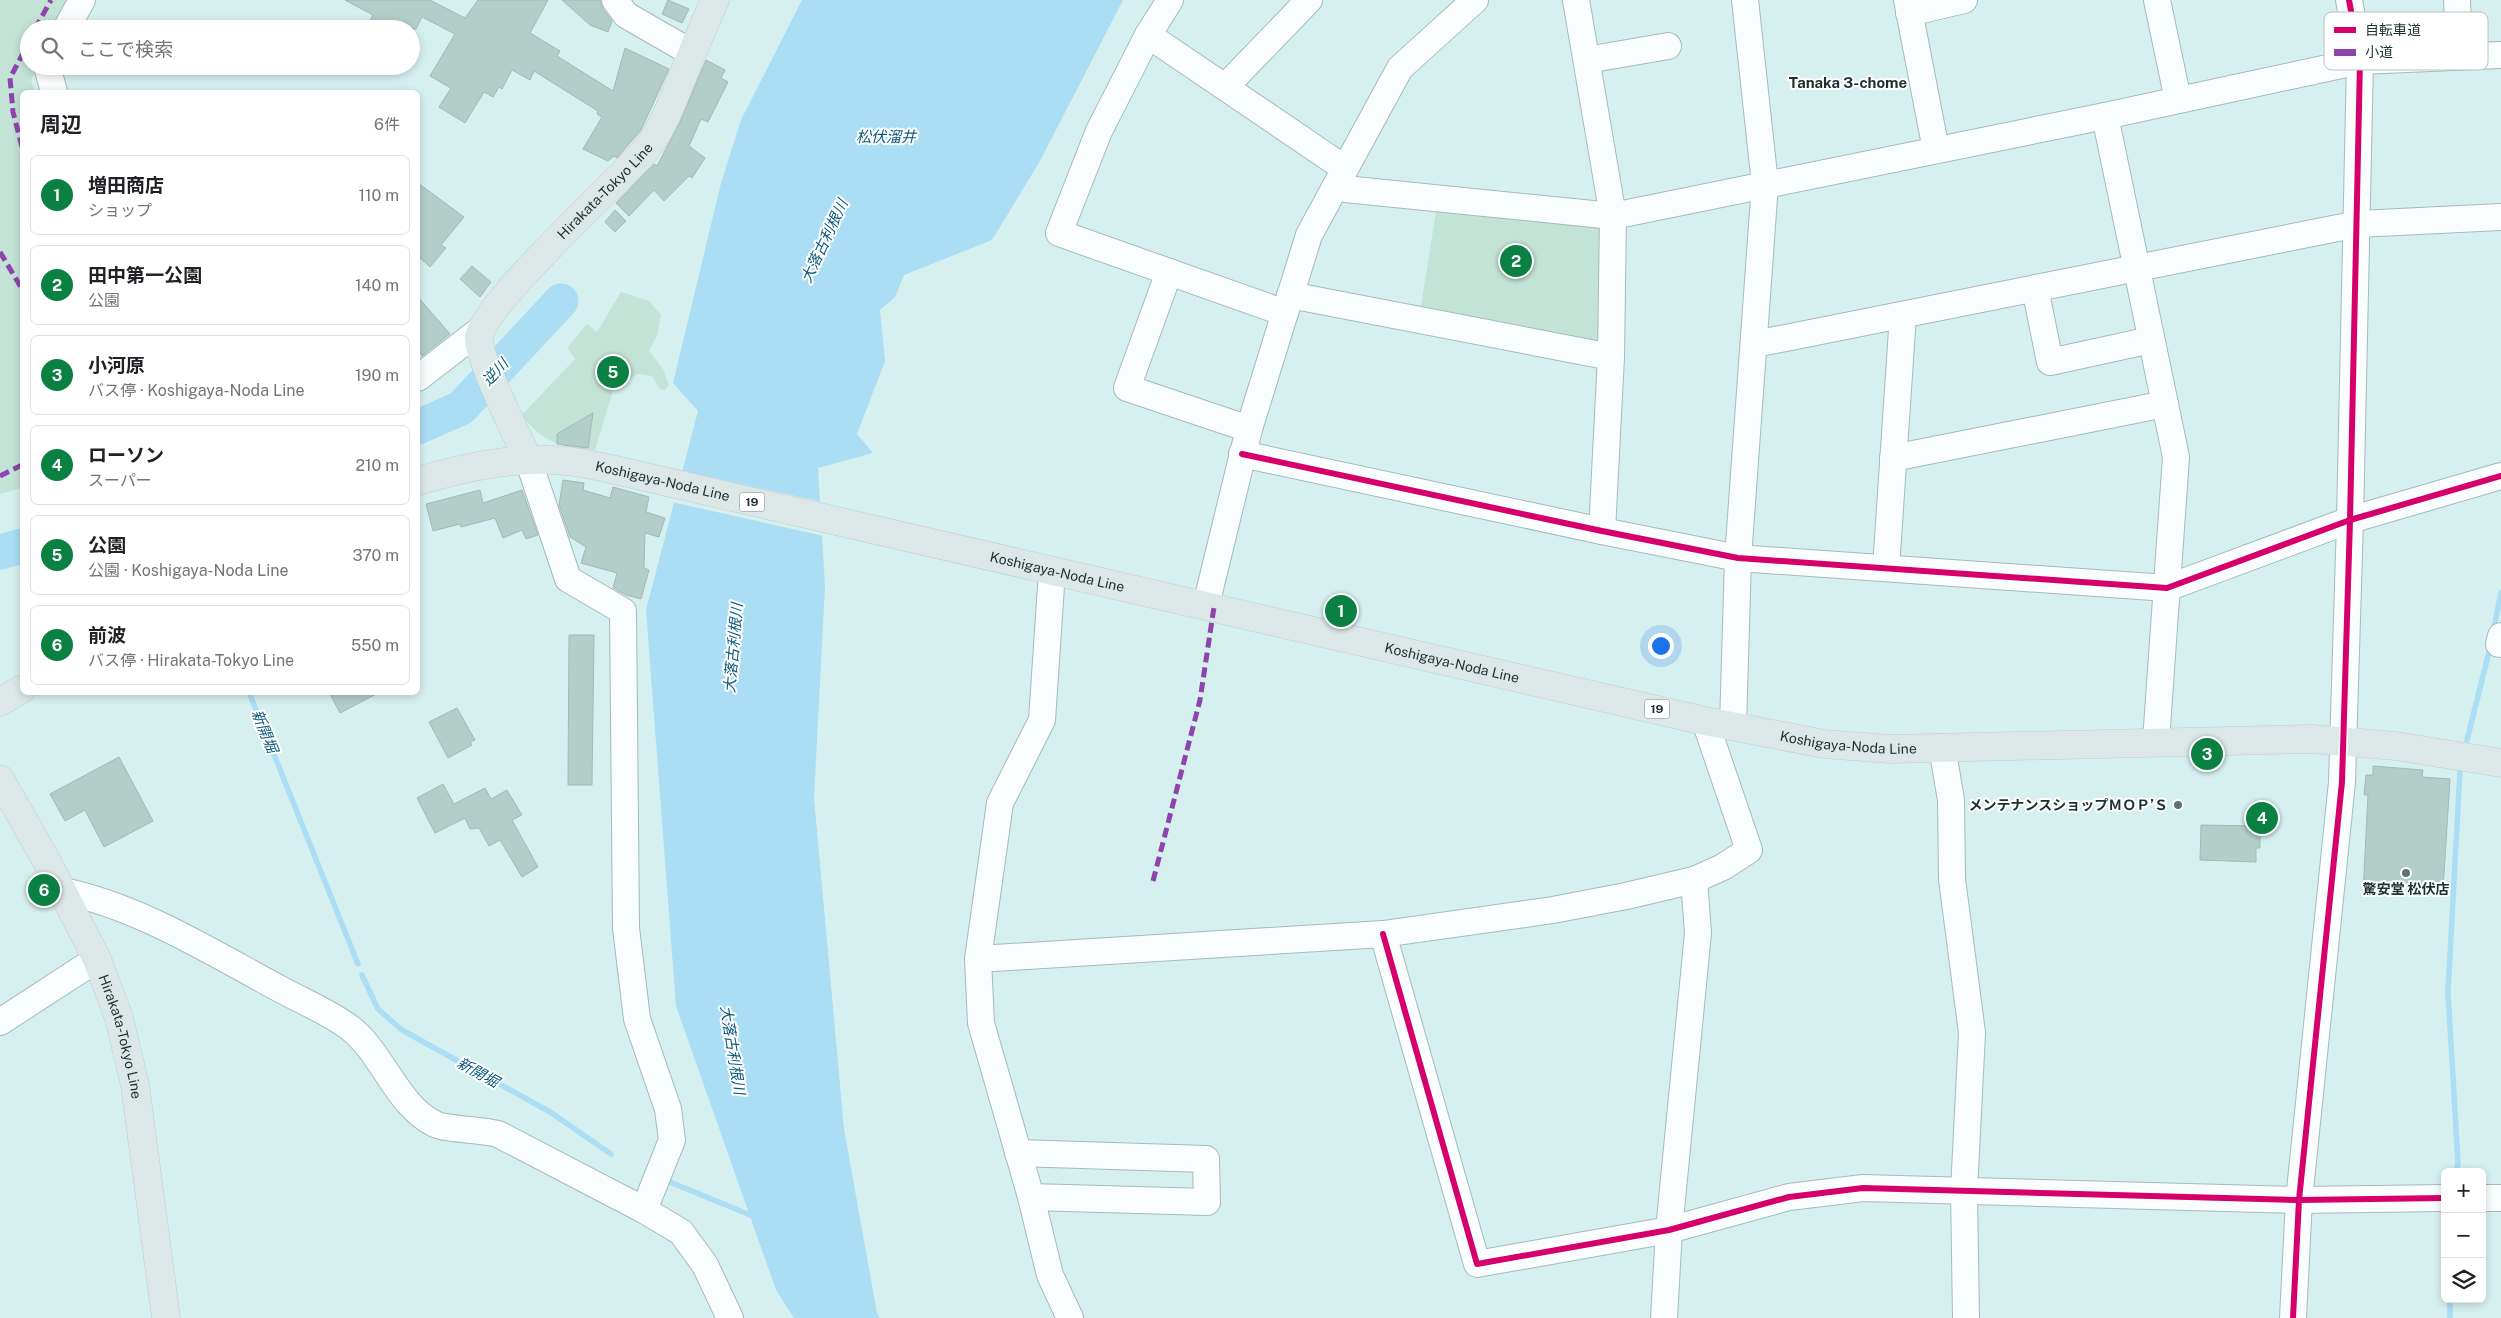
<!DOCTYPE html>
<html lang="ja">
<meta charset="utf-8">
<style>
body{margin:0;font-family:"Public Sans","Noto Sans JP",sans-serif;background:#f6f6f6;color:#202124}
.controls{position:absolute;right:15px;bottom:15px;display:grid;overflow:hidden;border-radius:8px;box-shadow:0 2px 8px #0003}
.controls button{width:45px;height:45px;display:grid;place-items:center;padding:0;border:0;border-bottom:1px solid #e0e0e0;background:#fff;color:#202124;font:25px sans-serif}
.you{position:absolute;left:1660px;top:645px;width:18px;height:18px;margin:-12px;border:4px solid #fff;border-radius:50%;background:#1a73e8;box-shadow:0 0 0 8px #1a73e833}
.badge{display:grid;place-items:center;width:32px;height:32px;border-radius:50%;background:#0b8043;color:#fff;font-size:16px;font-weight:700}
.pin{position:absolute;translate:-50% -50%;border:2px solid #fff;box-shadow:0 1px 5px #0006}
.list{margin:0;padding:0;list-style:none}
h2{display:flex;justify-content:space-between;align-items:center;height:65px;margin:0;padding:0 20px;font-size:21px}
h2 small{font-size:16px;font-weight:400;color:#757577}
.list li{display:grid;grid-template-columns:32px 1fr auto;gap:15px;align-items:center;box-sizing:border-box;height:80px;margin:0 10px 10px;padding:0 10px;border:1px solid #e0e0e0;border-radius:8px}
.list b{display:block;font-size:19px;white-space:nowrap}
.list p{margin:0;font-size:16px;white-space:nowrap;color:#757577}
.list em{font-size:16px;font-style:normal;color:#757577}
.icon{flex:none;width:28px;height:28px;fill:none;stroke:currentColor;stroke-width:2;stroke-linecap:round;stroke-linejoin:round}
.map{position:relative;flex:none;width:2501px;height:1318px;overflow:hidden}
.search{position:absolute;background:#fff;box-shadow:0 2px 8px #0003;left:20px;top:20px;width:400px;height:55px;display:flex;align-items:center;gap:12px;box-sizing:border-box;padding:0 18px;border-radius:28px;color:#757577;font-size:19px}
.panel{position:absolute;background:#fff;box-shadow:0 2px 8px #0003;left:20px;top:90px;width:400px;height:605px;border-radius:8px}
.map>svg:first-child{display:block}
.green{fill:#c3e3d6}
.water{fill:#abddf4}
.pier{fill:#d6f0f0}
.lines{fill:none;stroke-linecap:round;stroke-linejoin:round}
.stream{stroke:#abddf4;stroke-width:5.5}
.river{stroke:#abddf4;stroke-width:35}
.building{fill:#b3cdc9;stroke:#a4b8b6}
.minor-casing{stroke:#a6baba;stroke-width:28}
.major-casing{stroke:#bfcccc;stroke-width:29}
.minor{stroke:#f9fdfd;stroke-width:26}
.major{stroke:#dce7e8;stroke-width:28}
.quiet{stroke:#8e44ad;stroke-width:5;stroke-dasharray:10 5;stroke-linecap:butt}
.cycleway-casing{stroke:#fff;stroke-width:9}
.cycleway{stroke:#d6006c;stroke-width:6}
.poi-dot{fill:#5e7373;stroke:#fff;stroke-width:2}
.labels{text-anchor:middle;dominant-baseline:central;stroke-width:4;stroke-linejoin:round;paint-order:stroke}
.shield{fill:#fff;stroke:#616e6e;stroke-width:1}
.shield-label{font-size:12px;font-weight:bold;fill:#1d3030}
.street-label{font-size:14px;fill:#1d3030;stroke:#fff}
.poi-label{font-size:14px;font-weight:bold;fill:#1d3030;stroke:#fff;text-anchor:end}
.neighbourhood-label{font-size:15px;font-weight:bold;fill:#1d3030;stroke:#fff}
.water-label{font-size:15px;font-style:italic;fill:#0c5a7a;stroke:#fff}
.key{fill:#fff;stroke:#bbc1c1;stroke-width:1}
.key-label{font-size:14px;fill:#1d3030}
</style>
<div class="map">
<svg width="2501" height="1318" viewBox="0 0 2501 1318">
<rect width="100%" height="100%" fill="#d6f0f0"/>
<g class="green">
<polygon points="0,0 71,0 57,29 29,29 29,66 38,66 31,80 35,92 22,92 22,488 0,494"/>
<polygon points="1438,199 1606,215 1600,345 1421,306"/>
<path d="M621 292 649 301 661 315 657 335 649 351 663 369 669 385 665 390 660 389 652 376 638 374 614 387 595 450C564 449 540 441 522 415L575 359 567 348 587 324 597 332Z"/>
</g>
<polygon class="water" points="802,0 1123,0 1040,161 992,240 904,275 895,297 880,310 885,361 857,434 873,453 818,468 825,586 814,798 844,1129 877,1313 880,1318 794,1318 776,1290 676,1006 646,610 698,411 673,383 721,183 741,120"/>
<polygon class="pier" points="680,470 822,502 824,536 672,502"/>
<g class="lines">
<g class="stream">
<polyline points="2493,632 2501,593"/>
<polyline points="249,692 358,964"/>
<polyline points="2467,740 2491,644"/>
<polyline points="362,975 378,1009 402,1030 550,1112 611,1154"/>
<polyline points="2456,1172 2458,1163 2448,992 2460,770"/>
<polyline points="670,1182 755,1217"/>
<polyline points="2450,1318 2450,1299"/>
</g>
<g class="river">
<polyline points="418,427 461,408 561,301"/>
<polyline points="0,552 22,546"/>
</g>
</g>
<g class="building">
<polygon points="345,0 430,0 465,18 478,0 548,0 530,33 560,51 557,56 613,91 625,48 669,69 641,130 617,158 614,156 608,161 583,149 602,117 597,114 598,111 534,71 530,80 512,70 502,89 499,87 493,97 484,92 465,123 439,107 451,88 430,76 455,34 422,17 416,29 365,29 373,15"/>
<polygon points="562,0 600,0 603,9 612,21 608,32 590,25"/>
<polygon points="668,0 689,9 682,23 662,14"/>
<polygon points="706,60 725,70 721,78 728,82 708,122 701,119 689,146 705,158 692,178 689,176 664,201 654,190 629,216 616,203 654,164 657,166 680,122"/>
<polygon points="418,183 464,217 441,245 446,248 430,267 418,256"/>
<polygon points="615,210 626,221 615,232 605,222"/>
<polygon points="472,266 491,282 480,297 460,279"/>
<polygon points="418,297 450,334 422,356 418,347"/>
<polygon points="593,413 588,448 557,444 557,434"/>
<polygon points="563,480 584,483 583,490 610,498 613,487 649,497 646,512 665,518 659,537 645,533 644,568 649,570 641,599 626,595 613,588 617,573 581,563 586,547 570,537 559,505"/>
<polygon points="480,490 483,503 522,490 538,535 526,539 522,530 503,538 495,518 461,527 460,524 433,531 426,504"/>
<polygon points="569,635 594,635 592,785 568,785"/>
<polygon points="329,692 380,692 340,713"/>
<polygon points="457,708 475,740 470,742 472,745 448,758 429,722"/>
<polygon points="119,757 153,821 104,847 85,810 65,821 50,794"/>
<polygon points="2373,766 2423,770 2422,777 2450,779 2443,889 2384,885 2384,894 2363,893 2368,795 2364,795 2366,775 2373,775"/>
<polygon points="443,784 454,804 485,788 491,799 507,790 522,815 512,820 538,867 522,877 500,840 489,846 479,828 470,829 465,818 435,833 417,798"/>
<polygon points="2201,825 2260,826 2260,848 2256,848 2256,862 2200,860"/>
</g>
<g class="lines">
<g class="minor-casing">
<g id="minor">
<polyline points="615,0 626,15 692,53"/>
<polyline points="1170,0 1148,35 1099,131 1059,233 1285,313"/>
<polyline points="1576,0 1613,216 1611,357 1602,531"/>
<polyline points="1907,0 1936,150"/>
<polyline points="2157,0 2178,100"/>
<polyline points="2457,0 2459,56"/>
<polyline points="1909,13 1964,0"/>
<polyline points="66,29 82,0"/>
<polyline points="1148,35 1344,168"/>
<polyline points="1587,60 1668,46"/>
<polyline points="47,66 54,92"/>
<polyline points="1226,86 1309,0"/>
<polyline points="2105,116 2176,457 2156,741"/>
<polyline points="1335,188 1613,216 2105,116 2360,61 2501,55"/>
<polyline points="1169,272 1127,388 1249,429"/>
<polyline points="2035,288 2050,362 2151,340"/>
<polyline points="1290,295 1611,357"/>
<polyline points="1755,344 2358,224 2501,217"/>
<polyline points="418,378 480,330"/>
<polyline points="1242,454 1602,531 1738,558 2167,588 2350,520 2501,476"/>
<polyline points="1893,458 2165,404"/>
<polyline points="528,459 568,579 623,611 626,928 637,1019 668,1109 672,1140 644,1210"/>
<polyline points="1886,568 1903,315"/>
<polyline points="1052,571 1042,720 1000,803 978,959 981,1023 1031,1197 1050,1275 1070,1318"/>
<polyline points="1206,605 1249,429 1309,235 1400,68 1475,0"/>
<polyline points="2501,636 2499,644 2501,644"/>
<polyline points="1733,726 1738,558 1765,184 1745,0"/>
<polyline points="1942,747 1951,800 1952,879 1972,1033 1964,1191 1966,1318"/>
<path d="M63 891C140 907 211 952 280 989 302 1001 331 1013 350 1028 382 1052 397 1106 435 1124 444 1129 483 1130 498 1134L644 1210 681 1232 705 1265 730 1318"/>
<polyline points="1383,934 1477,1264 1669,1230 1789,1197 1863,1188 2299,1200 2445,1198"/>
<polyline points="978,959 1383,934 1553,910 1626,896 1694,880 1723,867 1749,850 1705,721"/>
<polyline points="0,1022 97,959"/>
<polyline points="1018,1153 1206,1159 1207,1202 1031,1197"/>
<polyline points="2482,1198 2501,1198"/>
<polyline points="1664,1318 1669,1230 1698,933 1694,880"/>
<polyline points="2293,1318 2299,1200 2342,782 2350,520 2360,61 2349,0"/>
</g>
</g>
<g class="major-casing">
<g id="major">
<path id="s1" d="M528 459C518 438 477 355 479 337 483 305 613 186 642 154 663 130 672 102 684 73 694 49 704 24 715 0"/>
<path id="s2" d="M418 481C466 467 515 456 566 461 581 462 596 466 611 469L1705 721 1824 744 1890 749 2312 739 2396 746 2501 763"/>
<polyline points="0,702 22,689"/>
<path id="s3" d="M0 779 45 858 97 959 119 1018 135 1085 166 1318"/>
</g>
</g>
<use href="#minor" class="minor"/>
<use href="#major" class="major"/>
<g class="quiet">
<polyline points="35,29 51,0"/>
<polyline points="22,147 13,112 10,78 29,42"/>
<polyline points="0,252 22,289"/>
<polyline points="0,476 22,465"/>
<polyline points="1153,881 1200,700 1214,607"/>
</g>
<g class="cycleway-casing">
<g id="cycleway">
<polyline points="1242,454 1602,531 1738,558 2167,588 2350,520 2501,476"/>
<polyline points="1383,934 1477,1264 1669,1230 1789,1197 1863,1188 2299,1200 2445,1198"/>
<polyline points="2293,1318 2299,1200 2342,782 2350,520 2360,61 2349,0"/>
</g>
</g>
<use href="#cycleway" class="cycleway"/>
</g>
<g class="poi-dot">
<circle cx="2178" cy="805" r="5"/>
<circle cx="2406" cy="873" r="5"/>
</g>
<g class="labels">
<g class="shield">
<rect x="739.5" y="492.5" width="25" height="19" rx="4"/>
<rect x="1644.5" y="699.5" width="25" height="19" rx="4"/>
</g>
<g class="shield-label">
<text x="752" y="502">19</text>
<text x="1657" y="709">19</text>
</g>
<g class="street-label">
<text stroke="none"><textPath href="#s1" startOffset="326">Hirakata-Tokyo Line</textPath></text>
<text stroke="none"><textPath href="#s2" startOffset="249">Koshigaya-Noda Line</textPath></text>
<text stroke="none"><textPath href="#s2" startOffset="654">Koshigaya-Noda Line</textPath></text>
<text stroke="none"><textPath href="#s2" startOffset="1059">Koshigaya-Noda Line</textPath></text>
<text stroke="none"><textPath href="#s2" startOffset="1464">Koshigaya-Noda Line</textPath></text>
<text stroke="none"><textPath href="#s3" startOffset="286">Hirakata-Tokyo Line</textPath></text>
</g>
<g class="poi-label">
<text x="2168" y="805">メンテナンスショップＭＯＰ’Ｓ</text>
<text x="2406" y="889" text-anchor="middle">驚安堂 松伏店</text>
</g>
<g class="neighbourhood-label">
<text x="1848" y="82">Tanaka 3-chome</text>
</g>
<g class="water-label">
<text x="886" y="136">松伏溜井</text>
<text transform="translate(824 241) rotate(-65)">大落古利根川</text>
<text transform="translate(495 372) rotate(-47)">逆川</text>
<text transform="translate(733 648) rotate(-85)">大落古利根川</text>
<text transform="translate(265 731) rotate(68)">新開堀</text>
<text transform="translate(733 1050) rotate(81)">大落古利根川</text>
<text transform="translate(478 1072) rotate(29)">新開堀</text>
</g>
</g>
<rect x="2324" y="12" width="164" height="58" rx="8" class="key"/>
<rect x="2334" y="27" width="22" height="6" fill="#d6006c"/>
<rect x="2334" y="49" width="22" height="7" fill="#8e44ad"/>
<g class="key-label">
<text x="2365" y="35">自転車道</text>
<text x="2365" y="57">小道</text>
</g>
</svg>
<div class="controls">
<button>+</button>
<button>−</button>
<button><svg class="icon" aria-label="layers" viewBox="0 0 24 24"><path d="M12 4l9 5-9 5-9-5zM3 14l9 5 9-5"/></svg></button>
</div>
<div class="you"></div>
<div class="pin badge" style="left:1341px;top:611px">1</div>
<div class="pin badge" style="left:1516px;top:261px">2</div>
<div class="pin badge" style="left:2207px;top:754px">3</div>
<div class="pin badge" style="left:2262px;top:818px">4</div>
<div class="pin badge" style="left:613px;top:372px">5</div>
<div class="pin badge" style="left:44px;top:890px">6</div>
<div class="search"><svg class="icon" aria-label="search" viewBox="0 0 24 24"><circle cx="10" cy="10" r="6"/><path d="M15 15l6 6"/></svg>ここで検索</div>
<section class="panel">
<h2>周辺<small>6件</small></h2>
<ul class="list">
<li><span class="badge">1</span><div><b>増田商店</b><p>ショップ</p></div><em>110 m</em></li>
<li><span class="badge">2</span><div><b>田中第一公園</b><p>公園</p></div><em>140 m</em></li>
<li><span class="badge">3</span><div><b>小河原</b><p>バス停 · Koshigaya-Noda Line</p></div><em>190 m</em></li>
<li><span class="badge">4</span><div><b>ローソン</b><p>スーパー</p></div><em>210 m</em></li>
<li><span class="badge">5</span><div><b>公園</b><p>公園 · Koshigaya-Noda Line</p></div><em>370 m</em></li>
<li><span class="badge">6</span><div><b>前波</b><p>バス停 · Hirakata-Tokyo Line</p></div><em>550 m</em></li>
</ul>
</section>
</div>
